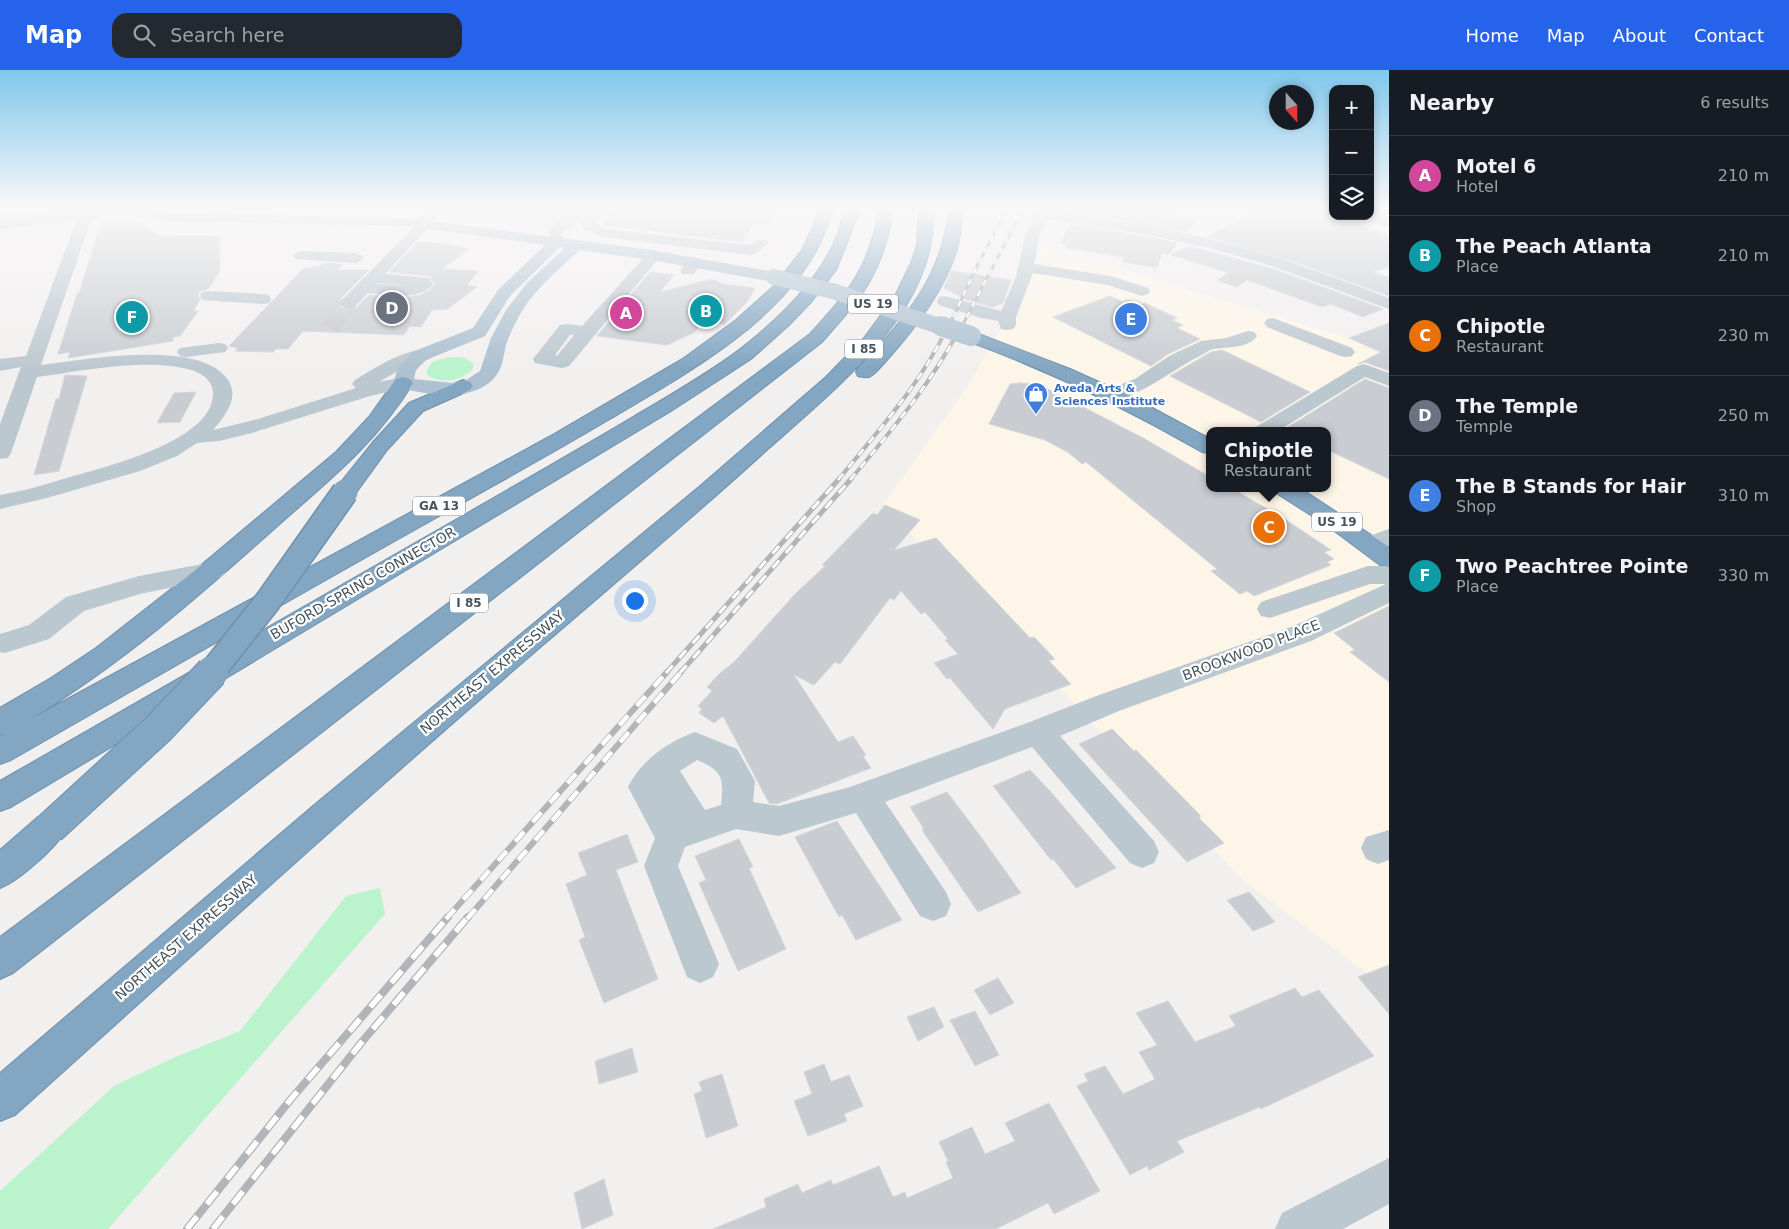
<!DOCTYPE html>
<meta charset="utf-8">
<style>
body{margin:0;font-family:"DejaVu Sans",sans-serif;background:#242831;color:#f1f3f6}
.controls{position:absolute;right:15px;top:15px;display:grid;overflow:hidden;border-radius:10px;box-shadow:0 2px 8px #0003}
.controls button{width:45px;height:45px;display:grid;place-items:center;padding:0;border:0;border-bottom:1px solid #363941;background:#171b24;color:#f1f3f6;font:25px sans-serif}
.compass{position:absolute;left:1269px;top:15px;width:45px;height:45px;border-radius:50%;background:#171b24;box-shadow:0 2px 8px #0003;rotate:159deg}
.you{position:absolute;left:634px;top:530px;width:18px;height:18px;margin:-12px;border:4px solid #fff;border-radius:50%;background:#1a73e8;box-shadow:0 0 0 8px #1a73e833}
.badge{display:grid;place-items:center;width:32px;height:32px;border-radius:50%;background:#2563eb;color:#fff;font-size:16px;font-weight:700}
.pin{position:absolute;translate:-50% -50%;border:2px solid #fff;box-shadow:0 1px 5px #0006}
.popup{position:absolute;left:1206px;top:357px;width:125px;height:65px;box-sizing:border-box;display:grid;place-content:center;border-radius:10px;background:#171b24;filter:drop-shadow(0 1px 4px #0005);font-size:16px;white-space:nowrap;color:#9ea1a6}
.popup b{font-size:19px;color:#f1f3f6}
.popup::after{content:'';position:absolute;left:50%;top:100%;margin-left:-10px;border:10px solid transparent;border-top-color:#171b24}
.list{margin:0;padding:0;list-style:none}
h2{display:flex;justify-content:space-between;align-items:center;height:65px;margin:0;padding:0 20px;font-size:21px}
h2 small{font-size:16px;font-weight:400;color:#9ea1a6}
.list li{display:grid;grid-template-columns:32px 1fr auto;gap:15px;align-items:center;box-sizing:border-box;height:80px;padding:0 20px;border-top:1px solid #363941}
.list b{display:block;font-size:19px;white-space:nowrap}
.list p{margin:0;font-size:16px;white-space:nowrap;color:#9ea1a6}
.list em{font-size:16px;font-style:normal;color:#9ea1a6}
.icon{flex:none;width:28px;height:28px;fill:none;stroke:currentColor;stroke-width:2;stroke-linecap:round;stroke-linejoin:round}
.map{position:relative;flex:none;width:1389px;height:1159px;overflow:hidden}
header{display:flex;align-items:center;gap:30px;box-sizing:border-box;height:70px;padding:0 25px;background:#2563eb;color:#fff}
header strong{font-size:24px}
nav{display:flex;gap:28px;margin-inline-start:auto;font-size:18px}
.search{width:350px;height:45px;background:#242831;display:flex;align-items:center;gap:12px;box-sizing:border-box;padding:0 18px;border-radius:15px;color:#9ea1a6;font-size:19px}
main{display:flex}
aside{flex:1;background:#171b24}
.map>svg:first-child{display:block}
.commercial{fill:#fdf6e8;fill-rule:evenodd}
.education{fill:#e3e0e1}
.green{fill:#bbf3cd}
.building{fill:#c9cdd2;stroke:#d3d6db}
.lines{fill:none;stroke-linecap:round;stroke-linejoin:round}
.minor-tunnel-far1{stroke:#c7c8cb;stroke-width:16;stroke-dasharray:16 8;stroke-linecap:butt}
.minor-tunnel{stroke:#c7c8cb;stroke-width:20;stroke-dasharray:20 10;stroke-linecap:butt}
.highway-casing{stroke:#6e91ae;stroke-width:2}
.minor{fill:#bcc8d0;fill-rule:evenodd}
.major{fill:#adc1d0;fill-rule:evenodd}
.highway{fill:#83a6c2;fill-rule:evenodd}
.rail-far4-casing{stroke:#b1b5ba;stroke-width:3}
.rail-far3-casing{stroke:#b1b5ba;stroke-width:4}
.rail-far2-casing{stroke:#b1b5ba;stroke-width:5}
.rail-far1-casing{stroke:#b1b5ba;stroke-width:6}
.rail-casing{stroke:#b1b5ba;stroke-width:8}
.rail-far4{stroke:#fff;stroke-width:2;stroke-dasharray:6;stroke-linecap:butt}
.rail-far3{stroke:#fff;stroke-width:2.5;stroke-dasharray:8;stroke-linecap:butt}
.rail-far2{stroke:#fff;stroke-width:3;stroke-dasharray:10;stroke-linecap:butt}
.rail-far1{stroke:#fff;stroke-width:4.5;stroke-dasharray:13;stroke-linecap:butt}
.rail{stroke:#fff;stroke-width:5.5;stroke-dasharray:16;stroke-linecap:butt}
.highway-bridge-far1-casing{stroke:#6e91ae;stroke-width:28;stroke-linecap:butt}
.highway-bridge-casing{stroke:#6e91ae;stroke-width:34;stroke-linecap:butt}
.major-bridge-far1{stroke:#adc1d0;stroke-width:16}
.major-bridge{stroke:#adc1d0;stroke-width:20}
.highway-bridge-far1{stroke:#83a6c2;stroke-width:25}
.highway-bridge{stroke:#83a6c2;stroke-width:32}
.labels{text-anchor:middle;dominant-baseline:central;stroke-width:4.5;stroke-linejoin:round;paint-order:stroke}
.far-shop-label{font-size:11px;font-weight:bold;fill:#366cbe;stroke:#fff;text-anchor:start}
.shield{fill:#fff;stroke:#7e878f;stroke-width:1}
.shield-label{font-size:12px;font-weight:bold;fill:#46545f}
.street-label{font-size:14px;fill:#46545f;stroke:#fff}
</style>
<header>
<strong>Map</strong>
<div class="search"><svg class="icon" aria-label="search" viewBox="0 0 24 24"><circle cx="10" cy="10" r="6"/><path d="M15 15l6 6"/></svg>Search here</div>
<nav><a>Home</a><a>Map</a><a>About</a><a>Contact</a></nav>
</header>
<main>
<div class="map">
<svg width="1389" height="1159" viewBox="0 0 1389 1159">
<rect width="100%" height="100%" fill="#f2efef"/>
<path class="commercial" d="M1039 174 1349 268 1389 288V920L1243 810 883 435 969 314 1033 203ZM1210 361H1328V418H1210Z"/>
<polygon class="education" points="428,137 595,137 569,162 420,142"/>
<g class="green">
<polygon points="0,137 84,137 84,139 58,145 0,151"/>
<path d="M448 287C458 287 468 286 474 295L472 300C461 311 442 314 428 306L426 302 432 292Z"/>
<polygon points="380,818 385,844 108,1159 0,1159 0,1121 114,1016 173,988 240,961 346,826"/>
</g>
<g class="building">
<polygon points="617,137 779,137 768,155 754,153 742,172 603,155 607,152 603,152"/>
<polygon points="1075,137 1137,137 1137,138 1141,139 1138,153 1073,143"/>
<polygon points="1281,137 1304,137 1364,155 1361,156 1389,166 1389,196 1373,202 1389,208 1389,226 1303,195 1207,167 1263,138 1272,141"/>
<polygon points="1158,142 1197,149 1187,162 1156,156"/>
<polygon points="101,152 127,152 142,155 149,158 156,165 220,166 219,186 220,201 208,219 200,221 198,225 200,230 193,241 198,241 180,266 173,267 173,271 68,288 70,282 58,284 77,224 80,221"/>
<polygon points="1069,154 1149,167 1178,173 1168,185 1162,183 1157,198 1123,192 1124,187 1067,178 1068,175 1061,174"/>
<polygon points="418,172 450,174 448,175 469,179 442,199 478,201 467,215 477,217 447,239 432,240 421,257 410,256 404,265 303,261 288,279 276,279 273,282 235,281 238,278 229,276 303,199 320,196 322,193 343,194 338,200 369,200 341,228 339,234 343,239 356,238 369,225 403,228 420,225 428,221 435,214 429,206 389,202"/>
<polygon points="1189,176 1274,199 1383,239 1363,247 1331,234 1322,237 1247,210 1236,217 1217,210 1229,203 1171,185"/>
<polygon points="951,201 1011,210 1003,233 992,237 967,230 944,218"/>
<polygon points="650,202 674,205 660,222 708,210 715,210 722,214 755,218 747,232 724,255 704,249 695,262 667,275 597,266"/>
<polygon points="1110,226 1123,232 1128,230 1140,235 1145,233 1177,248 1172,250 1183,255 1177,258 1200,269 1168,284 1151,296 1053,247"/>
<polygon points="1389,253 1389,301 1365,292 1358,294 1381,282 1349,268"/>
<polygon points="1222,280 1243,290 1310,322 1261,352 1170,306 1211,282"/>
<polygon points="65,305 87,306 59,401 34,405 56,329 59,329"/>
<polygon points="1365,309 1389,318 1389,409 1328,380 1328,361 1282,361"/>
<polygon points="1019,313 1037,314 1060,325 1145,369 1210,407 1210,418 1231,418 1283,448 1331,480 1324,482 1334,489 1327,492 1331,495 1254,526 1247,521 1240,524 1211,501 1217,499 1086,392 1082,394 1069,383 1045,370 989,354 1010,314"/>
<polygon points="196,322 180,352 157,353 174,323"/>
<polygon points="885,435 920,450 894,480 936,468 1030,568 1034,567 1055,589 1049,591 1071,614 1005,639 993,659 950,608 947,609 934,593 958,584 945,570 948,569 925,542 921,544 901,521 894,530 890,528 840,594 835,592 814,615 794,605 838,672 853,666 866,685 863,686 871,698 777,734 769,733 723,646 714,653 699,643 702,639 698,636 712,621 707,617 718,605 734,592 795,524 825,496 822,495 873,443 877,445"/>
<polygon points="1389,536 1389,612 1350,582 1355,580 1334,563"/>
<polygon points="1112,659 1134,681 1136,680 1201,746 1199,748 1224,773 1187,792 1079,674"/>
<polygon points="1030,700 1050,721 1116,798 1076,818 1053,789 1051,790 993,716"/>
<polygon points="947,722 981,767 1021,823 978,842 922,760 924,759 910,737"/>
<polygon points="837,751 902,850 856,870 842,845 839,847 795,767"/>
<polygon points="627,764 638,792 616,800 658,909 604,933 579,870 585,867 566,814 587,805 578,783"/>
<polygon points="739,769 753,797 749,798 786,879 738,901 699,813 706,810 695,786"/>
<polygon points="1249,822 1275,852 1253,861 1227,830"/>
<polygon points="1389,895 1389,944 1358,907"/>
<polygon points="998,908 1014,933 990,945 974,920"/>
<polygon points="1295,918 1302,927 1319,920 1374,986 1261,1039 1260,1037 1177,1071 1184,1082 1149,1100 1147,1096 1130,1105 1077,1016 1088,1011 1084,1004 1105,996 1123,1024 1155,1009 1139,982 1157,975 1136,943 1168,931 1195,972 1236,956 1229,946"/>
<polygon points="934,937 944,957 918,971 907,947"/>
<polygon points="975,941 999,985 975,996 950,950"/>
<polygon points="632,978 638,1002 599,1014 595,991"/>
<polygon points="824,994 831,1012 849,1005 863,1036 844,1044 847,1051 808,1066 794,1031 812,1024 804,1002"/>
<polygon points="722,1004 738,1056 706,1068 694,1024 702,1021 699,1012"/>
<polygon points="1049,1033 1100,1121 1054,1144 1048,1133 996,1159 713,1159 766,1137 764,1129 798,1114 802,1123 831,1110 833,1115 879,1096 893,1127 905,1122 907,1128 953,1108 946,1092 948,1091 939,1072 972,1057 985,1084 1015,1071 1005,1053"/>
<polygon points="604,1109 613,1145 582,1159 574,1123"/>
</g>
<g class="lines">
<polyline class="minor-tunnel-far1" points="331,258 349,233"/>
<polyline class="minor-tunnel" points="331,258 332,256"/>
<g class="highway-casing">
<g id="highway">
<path d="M819 137H833C821 188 787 226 748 259 705 294 656 322 608 350 556 381 503 410 450 440 303 522 157 606 11 690L0 694V666L4 664 0 665V638L51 608 96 578 193 502 336 382 369 347 396 309 403 307 410 309 413 313C375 375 328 411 275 458 196 529 120 595 29 650L549 367 684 288 736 250 775 215 802 180 815 152Z"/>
<path d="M844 137H858L857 148 836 200 812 231 789 255 751 289 671 341 11 737 0 741V711C157 621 314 531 471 441 525 410 579 379 633 347 667 327 707 304 739 280 782 247 838 194 844 137Z"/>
<path d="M879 137H893C886 199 862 227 822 272L13 903 0 909V867L810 264C849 221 871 196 879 137Z"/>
<path d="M919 137H933C936 185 916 226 887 263 853 306 810 342 769 378 698 443 624 505 551 568 369 724 193 885 15 1045L0 1051V1003L319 731 699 417 826 307 864 268 895 226 911 193 917 175Z"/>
<path d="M949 137H963C962 153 961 167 956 182 943 223 914 260 886 291 881 296 876 304 869 307 865 308 862 307 858 306L856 302 858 298C904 251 944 205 949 137Z"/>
<path d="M971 261 1070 299 1130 326 1210 369V383L1202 382C1126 338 1047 300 965 270L962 266 965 262Z"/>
<polygon points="463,310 470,312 473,316 470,320 423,341 387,380 353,427 345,429 337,427 334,422 337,417 373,372 409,333"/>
<polygon points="1273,418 1300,418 1389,477 1389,497 1380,495 1325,454 1276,423"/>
<path d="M50 743 62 747 67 758C58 776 19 811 0 818V780L38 747Z"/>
</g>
</g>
<g class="minor">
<path d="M91 137H133L131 140 91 150 41 295C84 290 200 268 228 310 240 328 225 346 213 360L258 349 356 318 352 314 355 310C374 299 407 276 429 281L431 285 429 289 405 297 379 312 403 307 410 309 413 313 410 317 370 326 252 363 219 371 197 373 177 386 140 401 47 428 0 439V425C24 421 47 414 70 407 104 397 214 371 213 323 213 311 202 303 191 300 149 287 81 301 37 307L11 383 8 388 0 389V354L21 297 0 301V289L26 286 76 151 0 159V151L80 142Z"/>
<path d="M434 137H450L430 153 429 157 385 204 429 208 433 214C420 232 387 224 368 223L355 237H343L341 233 343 229 414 157 412 154 414 151ZM377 213 407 215 376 214Z"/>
<polygon points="573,137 588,137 562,163 564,172 562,175 552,175 548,162"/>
<polygon points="595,137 609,137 595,153 606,159 748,175 757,170 767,170 769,173 756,183 751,185 603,167 585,160 581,152"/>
<path d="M1038 137H1052L1050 141 1140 155 1143 137H1157L1154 157C1235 172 1312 198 1389 228V239L1275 197 1210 178 1149 165 1047 149 1039 166 1034 194 1111 206 1148 218 1150 221 1148 224 1142 226 1108 215 1033 203 1016 247V255L1013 259 1007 260 1001 259 998 251 981 248 939 235 937 231 939 227 945 226 1001 241 1016 207 1025 166Z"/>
<polygon points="1370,143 1389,148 1389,157 1362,149 1360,146 1370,146"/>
<path d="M654 180 659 182 662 185 659 188 569 296 562 298 535 293 533 289 560 255 566 254 582 256 649 182ZM570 265H574L557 286 555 285Z"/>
<polygon points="301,181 356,183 361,185 364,188 361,191 356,193 296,189 293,186 296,183"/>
<path d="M695 187 700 189 703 192 694 204H682L680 201C684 195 688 189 695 187Z"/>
<polygon points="208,221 263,224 269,225 271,229 269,233 263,234 202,230 200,226 202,222"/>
<polygon points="1273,248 1352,278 1355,282 1352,286 1346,287 1340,286 1267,257 1264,253 1267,249"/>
<path d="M1248 261 1254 262 1257 266C1247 280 1224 276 1210 280 1207 282 1203 284 1200 286 1176 297 1129 336 1103 329L1100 325 1103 321 1135 309 1169 286 1201 271 1226 268Z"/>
<polygon points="219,273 225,274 228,278 225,282 186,287 180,286 177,282 180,278"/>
<polygon points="1364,294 1389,303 1389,316 1365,307 1278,361 1253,361 1256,357 1357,296"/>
<polygon points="1389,459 1389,476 1370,483 1361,481 1358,475 1361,469"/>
<polygon points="213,492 222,495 226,501 222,507 140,524 84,541 49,569 5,583 0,582 0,564 29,555 66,527 139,506"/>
<path d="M1368 496H1389V533L1311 571 1119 641 1060 666 1154 771 1159 782 1154 793 1142 798 1130 793 1032 677 885 732 946 822 951 834 946 846 933 851 920 846 856 743 779 766 736 759 685 777 678 796 719 894 713 907 700 913 687 907 644 796 655 768 628 717C641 690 668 672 695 662L737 679 755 711 753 732 779 736 850 717 1027 653 1099 625 1291 557 1386 514H1370L1270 548 1261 546 1257 539 1261 532ZM697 690C723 701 724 708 721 735L705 740 680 701Z"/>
<polygon points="1389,760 1389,790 1378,794 1366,789 1361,778 1366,767"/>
<polygon points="1389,1088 1389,1134 1343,1159 1275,1159 1282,1143"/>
</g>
<path class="major" d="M121 137H141L173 143 408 148 651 180 774 202 780 204 782 207 780 210 774 212 651 190 580 180C560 198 537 217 522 241 516 251 510 263 506 275 504 284 503 293 499 301 480 335 427 325 396 317L393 313 398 298 412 282 473 258 498 220 545 175 408 156 173 151C158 149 131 149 121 137ZM560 177 565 178 527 213 506 240 491 268 480 301 466 310 453 313 414 309 416 300 426 290 485 266 510 226Z"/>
<use href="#highway" class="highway"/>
<g class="rail-far4-casing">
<g id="rail-far4">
<polyline points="948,258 979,192 1009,137"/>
<polyline points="961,258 1024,137"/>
</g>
</g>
<g class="rail-far3-casing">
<g id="rail-far3">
<path d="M838 410C878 361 921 314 948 256"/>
<path d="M850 410C891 361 932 313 961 256"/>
</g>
</g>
<g class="rail-far2-casing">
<g id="rail-far2">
<polyline points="666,603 839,409"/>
<polyline points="680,603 851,409"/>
</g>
</g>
<g class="rail-far1-casing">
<g id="rail-far1">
<polyline points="446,849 667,602"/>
<polyline points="467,849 681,602"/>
</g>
</g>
<g class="rail-casing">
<g id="rail">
<polyline points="187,1159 291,1029 448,847"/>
<polyline points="213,1159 361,973 468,847"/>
</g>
</g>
<use href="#rail-far4" class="rail-far4"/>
<use href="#rail-far3" class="rail-far3"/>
<use href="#rail-far2" class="rail-far2"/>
<use href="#rail-far1" class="rail-far1"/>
<use href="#rail" class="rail"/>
<g class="highway-bridge-far1-casing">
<polyline id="highway-bridge-far1" points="211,603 268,531 345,422"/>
</g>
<g class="highway-bridge-casing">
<polyline id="highway-bridge" points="50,758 158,659 212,602"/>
</g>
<polyline class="major-bridge-far1" points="774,207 836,222 945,258"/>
<polyline class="major-bridge" points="941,256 971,266"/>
<use href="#highway-bridge-far1" class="highway-bridge-far1"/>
<use href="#highway-bridge" class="highway-bridge"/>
</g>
<linearGradient id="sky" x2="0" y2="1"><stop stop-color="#80c7ec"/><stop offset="0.46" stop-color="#f9f8f8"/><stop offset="1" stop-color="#f9f8f8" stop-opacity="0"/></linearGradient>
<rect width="1389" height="299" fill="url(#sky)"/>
<defs>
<g id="shop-pin" transform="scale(1.25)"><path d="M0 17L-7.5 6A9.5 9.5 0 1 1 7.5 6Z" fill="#3f7fe0" stroke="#fff"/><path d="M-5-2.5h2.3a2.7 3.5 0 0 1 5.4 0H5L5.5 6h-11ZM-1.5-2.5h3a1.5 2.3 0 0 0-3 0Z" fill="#fff"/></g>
</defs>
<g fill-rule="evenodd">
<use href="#shop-pin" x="1036" y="324"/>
</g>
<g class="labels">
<g class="far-shop-label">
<text x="1054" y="318">Aveda Arts &amp;<tspan x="1054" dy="13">Sciences Institute</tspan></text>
</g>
<g class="shield">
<rect x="848" y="224.5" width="50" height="19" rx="4"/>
<rect x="845" y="269.5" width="38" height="19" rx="4"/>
<rect x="413" y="426.5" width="52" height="19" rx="4"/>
<rect x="1312" y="442.5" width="50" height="19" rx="4"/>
<rect x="450" y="523.5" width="38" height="19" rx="4"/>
</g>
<g class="shield-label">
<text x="873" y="234">US 19</text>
<text x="864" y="279">I 85</text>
<text x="439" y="436">GA 13</text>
<text x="1337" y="452">US 19</text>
<text x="469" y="533">I 85</text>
</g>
<g class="street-label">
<text transform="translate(363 513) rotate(-30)">BUFORD-SPRING CONNECTOR</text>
<text transform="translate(1251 580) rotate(-21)">BROOKWOOD PLACE</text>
<text transform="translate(492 602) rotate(-40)">NORTHEAST EXPRESSWAY</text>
<text transform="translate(186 867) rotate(-41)">NORTHEAST EXPRESSWAY</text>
</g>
</g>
</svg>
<div class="controls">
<button>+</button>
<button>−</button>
<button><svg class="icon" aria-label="layers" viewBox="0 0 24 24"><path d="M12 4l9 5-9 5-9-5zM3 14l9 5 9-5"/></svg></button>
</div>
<svg class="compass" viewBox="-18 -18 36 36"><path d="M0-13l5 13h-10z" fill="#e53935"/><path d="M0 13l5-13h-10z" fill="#9ea1a6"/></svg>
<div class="you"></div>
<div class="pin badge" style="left:626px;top:243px;background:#d1479c">A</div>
<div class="pin badge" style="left:706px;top:241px;background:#0f9aa8">B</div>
<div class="pin badge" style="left:1269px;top:457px;background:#e8710a">C</div>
<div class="popup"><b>Chipotle</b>Restaurant</div>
<div class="pin badge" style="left:392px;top:238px;background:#6b7280">D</div>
<div class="pin badge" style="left:1131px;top:249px;background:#3f7fe0">E</div>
<div class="pin badge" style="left:132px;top:247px;background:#0f9aa8">F</div>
</div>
<aside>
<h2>Nearby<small>6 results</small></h2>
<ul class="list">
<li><span class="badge" style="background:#d1479c">A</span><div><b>Motel 6</b><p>Hotel</p></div><em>210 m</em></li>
<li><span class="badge" style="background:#0f9aa8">B</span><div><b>The Peach Atlanta</b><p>Place</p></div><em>210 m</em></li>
<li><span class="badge" style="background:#e8710a">C</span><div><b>Chipotle</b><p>Restaurant</p></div><em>230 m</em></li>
<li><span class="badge" style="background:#6b7280">D</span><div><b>The Temple</b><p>Temple</p></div><em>250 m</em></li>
<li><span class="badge" style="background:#3f7fe0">E</span><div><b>The B Stands for Hair</b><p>Shop</p></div><em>310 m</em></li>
<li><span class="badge" style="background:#0f9aa8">F</span><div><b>Two Peachtree Pointe</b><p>Place</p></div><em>330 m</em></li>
</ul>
</aside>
</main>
